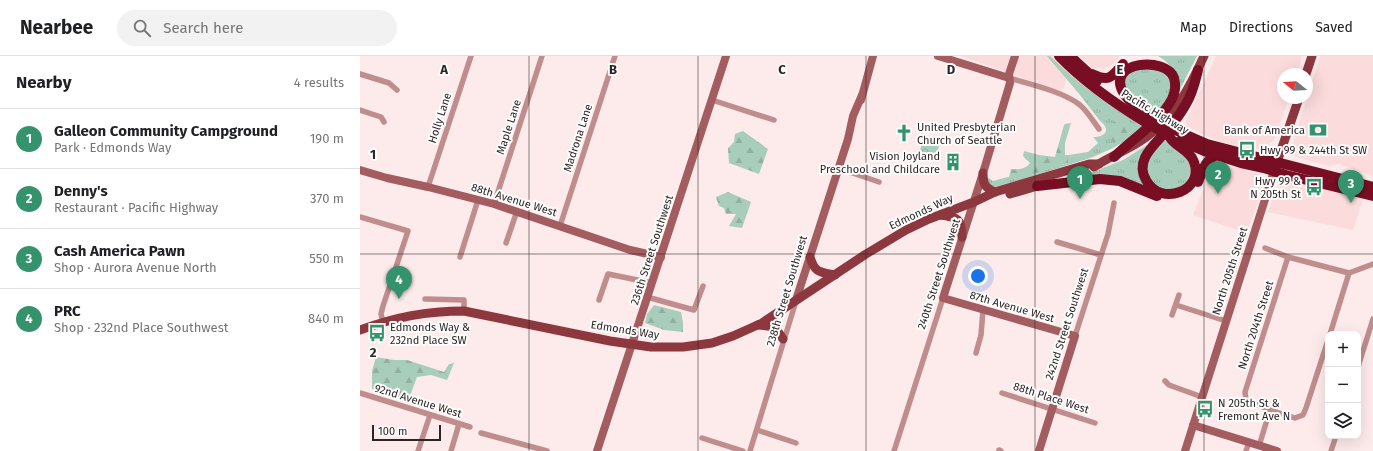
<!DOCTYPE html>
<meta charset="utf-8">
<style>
body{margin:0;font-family:"Fira Sans",sans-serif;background:#f2f2f2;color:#202124}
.controls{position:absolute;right:12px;bottom:12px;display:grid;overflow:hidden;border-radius:8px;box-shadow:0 4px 16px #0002}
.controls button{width:36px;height:36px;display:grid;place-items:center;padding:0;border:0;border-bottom:1px solid #e0e0e0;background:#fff;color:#202124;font:20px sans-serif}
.compass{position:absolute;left:917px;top:12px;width:36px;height:36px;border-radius:50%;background:#fff;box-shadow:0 4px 16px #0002;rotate:288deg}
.scale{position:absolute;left:12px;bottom:10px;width:69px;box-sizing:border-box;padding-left:4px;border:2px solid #2d2525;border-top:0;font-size:11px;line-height:14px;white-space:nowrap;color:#2d2525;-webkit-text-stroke:3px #fcfdfc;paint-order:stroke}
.you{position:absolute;left:618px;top:220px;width:14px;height:14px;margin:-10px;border:3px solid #fff;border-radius:50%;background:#1a73e8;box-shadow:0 0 0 6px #1a73e833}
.badge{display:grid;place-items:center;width:26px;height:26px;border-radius:50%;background:#34936d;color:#fff;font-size:13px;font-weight:700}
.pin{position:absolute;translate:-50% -33px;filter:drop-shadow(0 1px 2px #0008)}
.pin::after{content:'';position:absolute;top:21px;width:14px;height:12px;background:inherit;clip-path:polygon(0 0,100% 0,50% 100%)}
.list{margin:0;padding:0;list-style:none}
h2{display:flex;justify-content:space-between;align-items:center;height:52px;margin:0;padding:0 16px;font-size:17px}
h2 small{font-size:13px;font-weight:400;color:#757577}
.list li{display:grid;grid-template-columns:26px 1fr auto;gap:12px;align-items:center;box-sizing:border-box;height:60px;padding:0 16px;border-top:1px solid #e0e0e0}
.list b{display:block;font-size:15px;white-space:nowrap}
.list p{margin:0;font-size:13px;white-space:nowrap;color:#757577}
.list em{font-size:13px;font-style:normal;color:#757577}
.icon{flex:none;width:22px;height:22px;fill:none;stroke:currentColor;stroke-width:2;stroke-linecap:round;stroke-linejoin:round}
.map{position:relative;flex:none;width:1013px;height:395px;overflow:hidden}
header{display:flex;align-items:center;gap:24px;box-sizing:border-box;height:56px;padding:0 20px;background:#fff;border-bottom:1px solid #e0e0e0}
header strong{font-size:19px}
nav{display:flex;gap:22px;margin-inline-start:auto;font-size:14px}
.search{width:280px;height:36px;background:#f2f2f2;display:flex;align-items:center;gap:10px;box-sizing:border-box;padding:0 14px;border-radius:22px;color:#757577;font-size:15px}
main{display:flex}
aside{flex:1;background:#fff}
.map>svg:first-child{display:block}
.built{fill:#fbdbdb}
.grass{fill:url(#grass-tufts)}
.forest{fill:url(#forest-firs)}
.park{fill:url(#park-crowns)}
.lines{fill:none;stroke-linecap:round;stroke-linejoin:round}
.street{stroke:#bf8d8d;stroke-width:5.5}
.secondary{stroke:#a35c5f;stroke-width:8}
.primary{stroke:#8d373f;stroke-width:9}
.highway{stroke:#780e23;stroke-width:10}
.highway-bridge{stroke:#780e23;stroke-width:10}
.grid{fill:none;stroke:#2d2525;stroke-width:1;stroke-opacity:0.55}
.labels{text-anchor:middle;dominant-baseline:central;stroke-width:4;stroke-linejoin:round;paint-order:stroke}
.street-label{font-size:11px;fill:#2d2525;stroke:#fcfdfc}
.poi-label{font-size:11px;fill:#2d2525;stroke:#fcfdfc;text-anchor:start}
.grid-label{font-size:13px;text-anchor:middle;font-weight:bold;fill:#2d2525;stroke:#fcfdfc;stroke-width:4;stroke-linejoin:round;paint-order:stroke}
</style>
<header>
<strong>Nearbee</strong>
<div class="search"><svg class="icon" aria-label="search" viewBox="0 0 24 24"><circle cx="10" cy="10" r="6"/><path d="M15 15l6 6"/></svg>Search here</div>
<nav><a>Map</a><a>Directions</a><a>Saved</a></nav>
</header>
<main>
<aside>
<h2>Nearby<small>4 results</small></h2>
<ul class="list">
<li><span class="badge">1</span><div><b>Galleon Community Campground</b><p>Park · Edmonds Way</p></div><em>190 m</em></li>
<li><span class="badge">2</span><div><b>Denny's</b><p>Restaurant · Pacific Highway</p></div><em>370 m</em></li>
<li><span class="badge">3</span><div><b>Cash America Pawn</b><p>Shop · Aurora Avenue North</p></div><em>550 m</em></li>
<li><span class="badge">4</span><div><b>PRC</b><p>Shop · 232nd Place Southwest</p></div><em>840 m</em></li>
</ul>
</aside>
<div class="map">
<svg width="1013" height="395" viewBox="0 0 1013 395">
<defs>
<pattern id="grass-tufts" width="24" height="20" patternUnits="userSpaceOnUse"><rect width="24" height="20" fill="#a8cdba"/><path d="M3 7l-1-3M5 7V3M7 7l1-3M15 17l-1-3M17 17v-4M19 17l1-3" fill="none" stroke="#91b0a0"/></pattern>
<pattern id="forest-firs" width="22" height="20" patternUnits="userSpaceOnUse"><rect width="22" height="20" fill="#a8cdba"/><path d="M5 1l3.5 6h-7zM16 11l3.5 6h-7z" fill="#91b0a0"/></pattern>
<pattern id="park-crowns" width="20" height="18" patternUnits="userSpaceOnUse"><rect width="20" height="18" fill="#a8cdba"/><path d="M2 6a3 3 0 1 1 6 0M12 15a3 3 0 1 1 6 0" fill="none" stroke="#91b0a0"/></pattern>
</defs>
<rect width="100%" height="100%" fill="#fdeaea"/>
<g class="built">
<polygon points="601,0 691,0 708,17 704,32 700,35"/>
<polygon points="720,0 760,0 753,8 744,13 737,12 733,13"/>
<polygon points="856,0 942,0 937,18 923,18 923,42 929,42 914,84 909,89 898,93 890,93 856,84 824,70"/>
<polygon points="960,0 1013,0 1013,120 979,108 969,110 942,103 935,100 932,90"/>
<polygon points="852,112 880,112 900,119 903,127 903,132 887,177 833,159"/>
<polygon points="926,122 977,134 1003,143 993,174 908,156 918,129 921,124"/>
</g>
<g class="grass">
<path d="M687 0H690C718 28 750 50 783 71L768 83 753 92 733 101 639 131C632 131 628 128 627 121L633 125 648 121H657L708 107 709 99 728 96 738 87 733 81C746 81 751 73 740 65L720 39Z"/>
<path d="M798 0H837L817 39C815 20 816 10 798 0Z"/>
<polygon points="797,7 811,24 809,41 794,60 768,38 764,26 770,12"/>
<path d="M802 83C815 91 838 103 829 121 828 124 825 128 821 131 817 133 811 133 806 135L791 126 786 107Z"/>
<polygon points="787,89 787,132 728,120 728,118 763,104"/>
</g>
<g class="forest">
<polygon points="753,65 762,70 773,73 765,83 753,87 751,83 757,78 756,73 752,68"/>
<path d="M711 67 705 87V99H709L708 107 663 121H649L651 113C658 114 666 113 670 107L663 100 664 95 679 99 695 101 704 69 705 68Z"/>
<polygon points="383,75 408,93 399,118 369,107 368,92 374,86 375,78"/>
<polygon points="368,136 391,146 382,172 369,170 376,158 366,158 364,152 359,150 356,141"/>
<polygon points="294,249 321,256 323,266 323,276 304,274 285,267 287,258"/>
<polygon points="16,301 34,304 47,304 84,316 89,308 94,307 87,324 71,319 57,321 48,345 12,333 12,315"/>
</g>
<polygon class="park" points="563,85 579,90 576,101 559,97"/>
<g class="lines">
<g class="street">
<polyline points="0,18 29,27 37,34"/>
<path d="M649 22C670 28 704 36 720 49 728 56 733 65 739 73"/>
<polyline points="352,44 414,64"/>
<polyline points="0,54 21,61 24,66"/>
<polyline points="478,112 519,126"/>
<polyline points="68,131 111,0"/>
<polyline points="134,148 182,0"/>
<polyline points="0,161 48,175 23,250 21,258 23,266"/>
<polyline points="200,170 255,0"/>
<polyline points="697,186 741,199"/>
<polyline points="146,187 157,155"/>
<polyline points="905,192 928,201 989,217 1013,208"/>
<polyline points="100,201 118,144"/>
<polyline points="928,201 885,336 886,344 910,354 935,362 943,359 946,352 968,284"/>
<polyline points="287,241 334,254 343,230"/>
<polyline points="65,243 104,244 104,255"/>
<polyline points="239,244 248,218 292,227"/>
<polyline points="816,249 866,265"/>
<polyline points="812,259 819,239"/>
<polyline points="970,278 989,217"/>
<polyline points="715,280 748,178 754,147"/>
<polyline points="616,297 621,279 623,254"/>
<polyline points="998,311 1013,263"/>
<polyline points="805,325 809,329 842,341"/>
<polyline points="0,337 110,371"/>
<polyline points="642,337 735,367"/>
<polyline points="397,374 436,387"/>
<polyline points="121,377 187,395"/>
<polyline points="342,382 383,395"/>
<polyline points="899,390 910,354"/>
<polyline points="639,394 641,395"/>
<polyline points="58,395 70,359"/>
<polyline points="91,395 99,368"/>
<polyline points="390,395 436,245"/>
<polyline points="534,395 583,242"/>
<polyline points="886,395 889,386"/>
<polyline points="971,395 976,380"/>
</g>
<g class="secondary">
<polyline points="578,0 649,22"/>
<polyline points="655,0 649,18 650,27 623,117 583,242 715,280 679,395"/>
<polyline points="501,44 513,0"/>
<polyline points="0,114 27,122 68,131 134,148 270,194 301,201"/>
<polyline points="436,244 488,83 493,60 502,39"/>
<polyline points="833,369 917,395"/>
<polyline points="237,395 366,0"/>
<polyline points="825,395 914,115"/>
</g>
<g class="primary">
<polyline points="946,18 952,0"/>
<path d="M734 111C750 100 769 94 785 82 814 62 830 31 844 0"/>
<polyline points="915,112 939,42"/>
<path d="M623 117C623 128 625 132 635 136"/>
<polyline points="650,138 684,128"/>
<path d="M580 159C598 161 602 163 602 181"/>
<path d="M450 201C455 217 459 216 475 219"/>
<path d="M398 269C412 270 416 271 423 283"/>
<path d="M0 274C36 261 66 255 104 255L250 285 291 291H323L352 287 373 280 402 267 506 198 546 174 569 163 614 146 635 136 729 108H739"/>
</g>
<g class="highway">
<path d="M699 0C724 26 754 47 785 66"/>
<polyline points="710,0 737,25"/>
<path d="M732 18C749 26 751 22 763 8"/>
<polyline points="815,74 847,88 1013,131"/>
<path d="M809 80C815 91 830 94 834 106 845 134 801 152 786 124 774 103 796 88 808 73 815 65 821 57 826 48 833 37 835 26 838 14"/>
<polyline points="820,85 844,95 881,107 904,112 926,119 1013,140"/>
<path d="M754 101C772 83 800 66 812 43 815 37 816 29 814 22 806 0 746 5 763 36 769 47 781 54 789 62"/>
<path d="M838 126C843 114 844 106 856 99"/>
<polyline points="677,130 740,123 760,125 797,140"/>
</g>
<g class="highway-bridge">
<polyline points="789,62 815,74"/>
<polyline points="787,67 809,80"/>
</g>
</g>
<path class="grid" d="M169 0V395M338 0V395M506 0V395M675 0V395M844 0V395M0 198H1013"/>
<defs>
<g id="bank-bare" transform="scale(1.38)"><path d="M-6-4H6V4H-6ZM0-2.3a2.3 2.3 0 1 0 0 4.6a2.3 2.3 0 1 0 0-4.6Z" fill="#34936d" stroke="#fcfdfc" stroke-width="2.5" paint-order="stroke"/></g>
<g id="church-bare" transform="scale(1.38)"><path d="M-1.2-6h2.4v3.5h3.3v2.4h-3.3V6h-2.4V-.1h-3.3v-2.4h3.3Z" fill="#34936d" stroke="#fcfdfc" stroke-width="2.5" paint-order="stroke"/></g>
<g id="bus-bare" transform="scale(1.38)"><path d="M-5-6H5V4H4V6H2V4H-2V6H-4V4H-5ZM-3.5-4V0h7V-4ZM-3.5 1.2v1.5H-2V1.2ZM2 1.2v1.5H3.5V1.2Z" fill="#34936d" stroke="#fcfdfc" stroke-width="2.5" paint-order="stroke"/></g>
<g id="building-bare" transform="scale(1.38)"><path d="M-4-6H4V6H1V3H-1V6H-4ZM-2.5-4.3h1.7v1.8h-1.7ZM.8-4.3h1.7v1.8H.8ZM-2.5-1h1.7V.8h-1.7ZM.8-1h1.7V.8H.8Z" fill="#34936d" stroke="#fcfdfc" stroke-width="2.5" paint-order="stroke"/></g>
</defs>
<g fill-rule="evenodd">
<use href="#bank-bare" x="958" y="74"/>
<use href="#church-bare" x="544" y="77"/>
<use href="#bus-bare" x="887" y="94"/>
<use href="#building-bare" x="593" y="106"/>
<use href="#bus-bare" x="954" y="131"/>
<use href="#bus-bare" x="17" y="277"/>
<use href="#bus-bare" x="845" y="353"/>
</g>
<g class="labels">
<g class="street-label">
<text transform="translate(795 56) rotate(31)">Pacific Highway</text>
<text transform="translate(80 62) rotate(-72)">Holly Lane</text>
<text transform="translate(149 71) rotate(-72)">Maple Lane</text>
<text transform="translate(218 82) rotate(-72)">Madrona Lane</text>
<text transform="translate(154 144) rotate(17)">88th Avenue West</text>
<text transform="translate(561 156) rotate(-25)">Edmonds Way</text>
<text transform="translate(292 194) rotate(-72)">236th Street Southwest</text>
<text transform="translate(870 215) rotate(-72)">North 205th Street</text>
<text transform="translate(579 218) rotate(-72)">240th Street Southwest</text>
<text transform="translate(427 235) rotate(-73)">238th Street Southwest</text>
<text transform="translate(652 251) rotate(16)">87th Avenue West</text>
<text transform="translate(707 268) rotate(-72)">242nd Street Southwest</text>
<text transform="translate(896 269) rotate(-72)">North 204th Street</text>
<text transform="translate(265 274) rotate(9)">Edmonds Way</text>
<text transform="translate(691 342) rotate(18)">88th Place West</text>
<text transform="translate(58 345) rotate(17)">92nd Avenue West</text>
</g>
<g class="poi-label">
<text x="557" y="71">United Presbyterian<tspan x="557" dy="13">Church of Seattle</tspan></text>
<text x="945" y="74" text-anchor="end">Bank of America</text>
<text x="900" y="94">Hwy 99 &amp; 244th St SW</text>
<text x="580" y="100" text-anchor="end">Vision Joyland<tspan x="580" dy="13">Preschool and Childcare</tspan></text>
<text x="941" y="125" text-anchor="end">Hwy 99 &amp;<tspan x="941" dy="13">N 205th St</tspan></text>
<text x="30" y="271">Edmonds Way &amp;<tspan x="30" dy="13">232nd Place SW</tspan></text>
<text x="858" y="347">N 205th St &amp;<tspan x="858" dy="13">Fremont Ave N</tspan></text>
</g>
</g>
<g class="grid-label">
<text x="84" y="18">A</text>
<text x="253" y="18">B</text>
<text x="422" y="18">C</text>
<text x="591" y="18">D</text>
<text x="760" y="18">E</text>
<text x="13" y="103">1</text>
<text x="13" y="301">2</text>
</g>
</svg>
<div class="controls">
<button>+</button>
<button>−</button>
<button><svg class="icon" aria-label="layers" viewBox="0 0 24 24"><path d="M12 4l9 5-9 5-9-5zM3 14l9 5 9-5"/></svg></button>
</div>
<svg class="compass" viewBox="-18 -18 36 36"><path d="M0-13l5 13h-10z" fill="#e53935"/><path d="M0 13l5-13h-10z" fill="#757577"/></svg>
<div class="scale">100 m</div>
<div class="you"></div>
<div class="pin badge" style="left:720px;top:143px">1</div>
<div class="pin badge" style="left:858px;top:138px">2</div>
<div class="pin badge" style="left:991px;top:147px">3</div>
<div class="pin badge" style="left:39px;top:243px">4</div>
</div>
</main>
